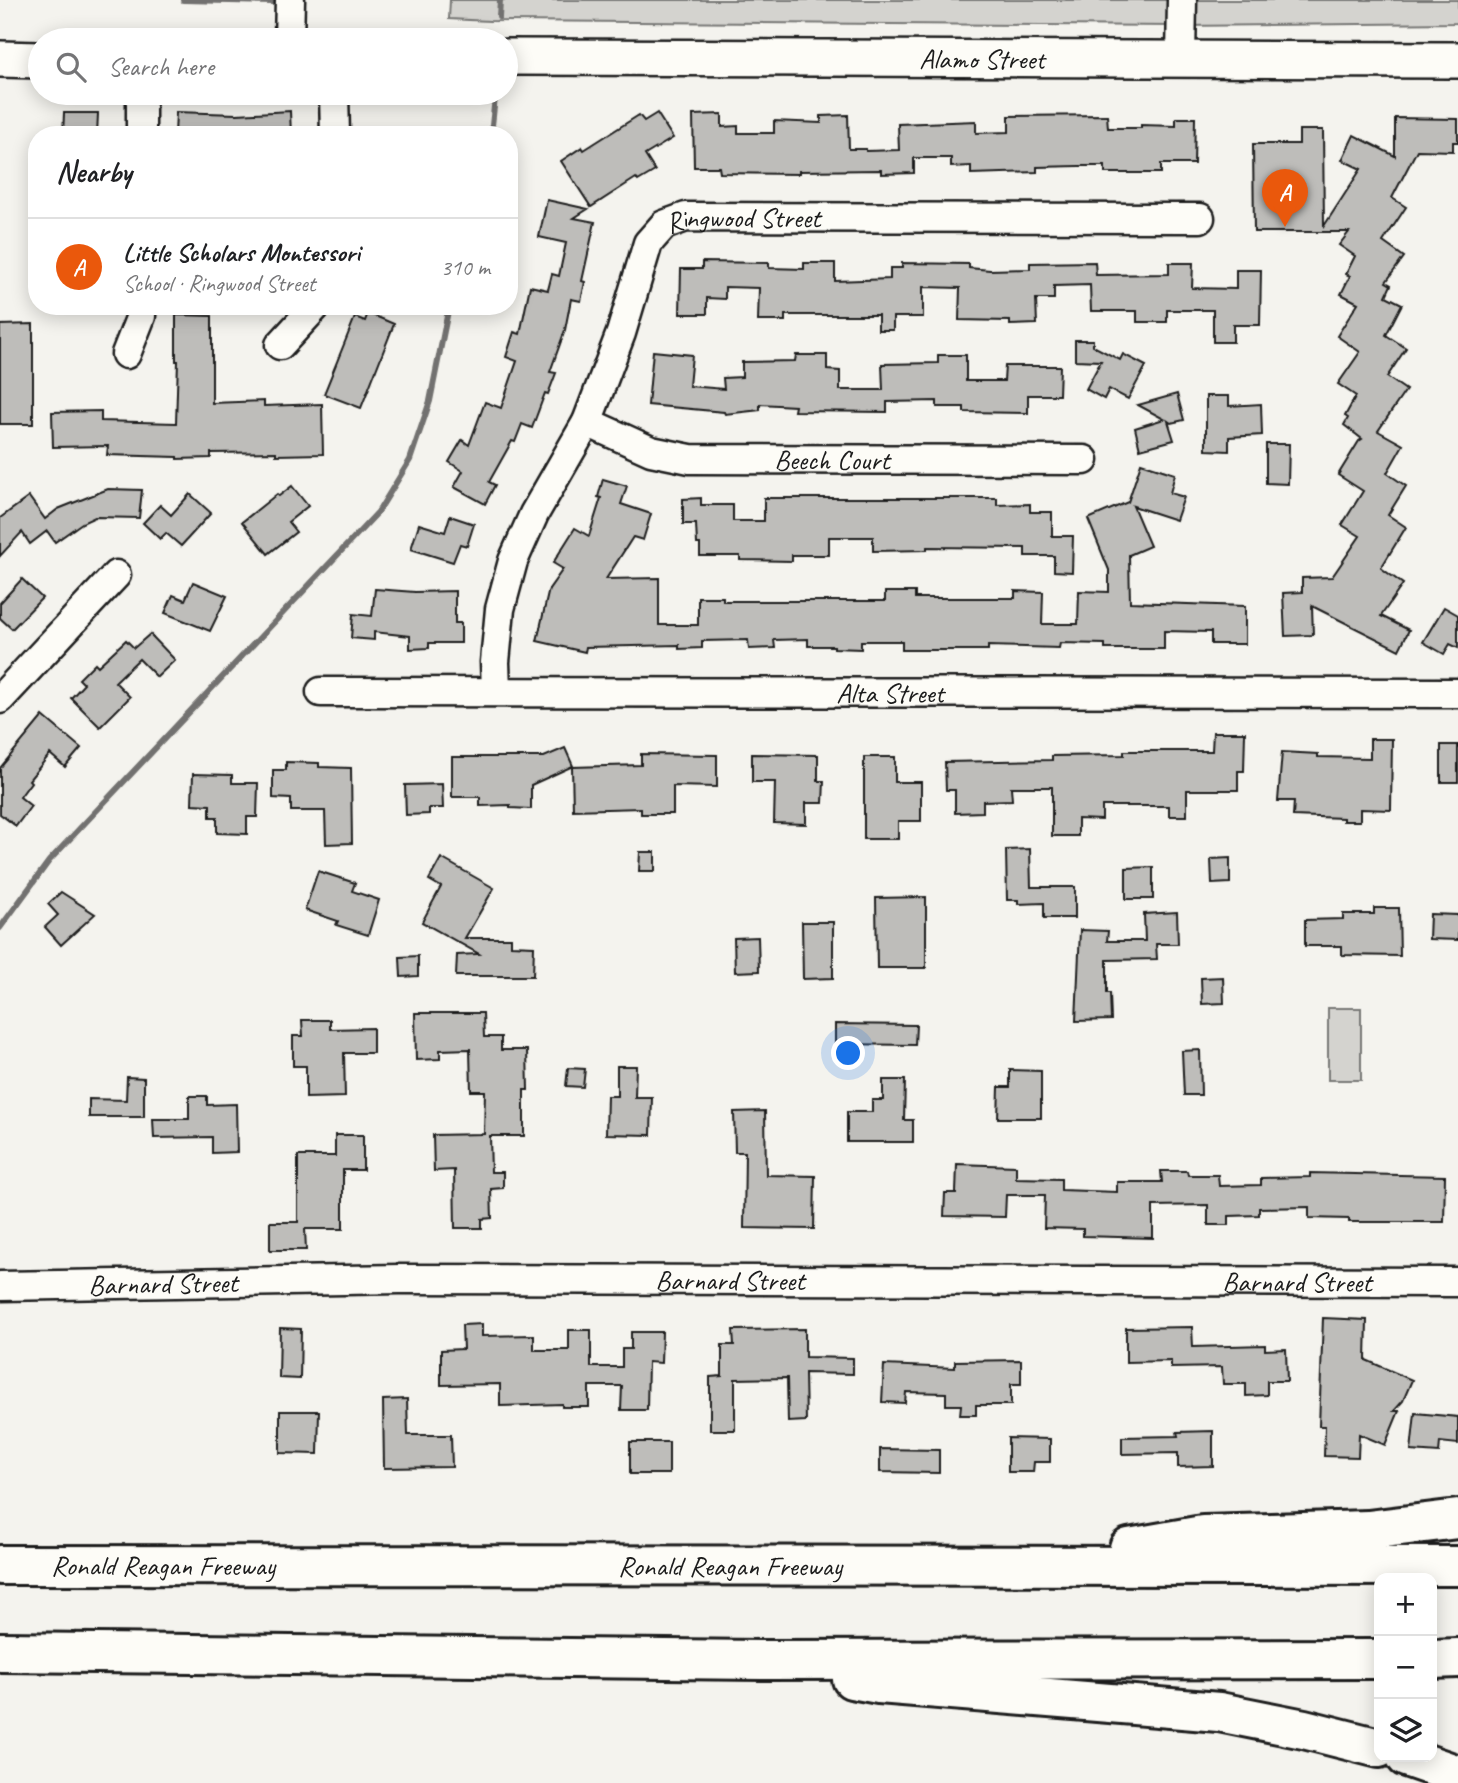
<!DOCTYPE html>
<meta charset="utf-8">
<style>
body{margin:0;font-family:Caveat,sans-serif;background:#f2f2f2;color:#202124}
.controls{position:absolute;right:21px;bottom:21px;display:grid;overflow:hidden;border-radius:14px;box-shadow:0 4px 18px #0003}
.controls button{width:63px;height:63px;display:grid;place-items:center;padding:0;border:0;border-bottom:2px solid #e0e0e0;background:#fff;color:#202124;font:35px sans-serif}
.you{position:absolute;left:849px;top:1054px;width:24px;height:24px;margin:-18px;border:5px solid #fff;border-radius:50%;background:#1a73e8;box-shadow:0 0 0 10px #1a73e833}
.badge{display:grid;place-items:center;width:46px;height:46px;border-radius:50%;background:#ea580c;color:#fff;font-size:23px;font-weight:700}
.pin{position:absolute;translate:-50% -58px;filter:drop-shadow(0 2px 4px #0008)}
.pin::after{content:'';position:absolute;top:37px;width:24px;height:21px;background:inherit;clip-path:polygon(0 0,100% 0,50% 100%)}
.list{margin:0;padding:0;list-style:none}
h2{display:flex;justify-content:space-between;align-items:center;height:91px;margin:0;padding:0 28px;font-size:30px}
h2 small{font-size:23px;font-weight:400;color:#757577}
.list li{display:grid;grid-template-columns:46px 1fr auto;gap:21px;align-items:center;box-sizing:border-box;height:98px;padding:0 28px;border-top:2px solid #e0e0e0}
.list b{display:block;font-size:26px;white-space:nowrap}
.list p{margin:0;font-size:23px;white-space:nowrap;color:#757577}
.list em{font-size:23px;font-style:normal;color:#757577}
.icon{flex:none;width:38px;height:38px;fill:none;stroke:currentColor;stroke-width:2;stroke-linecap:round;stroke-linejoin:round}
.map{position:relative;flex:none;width:1458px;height:1783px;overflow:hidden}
.search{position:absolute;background:#fff;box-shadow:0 4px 18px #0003;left:28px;top:28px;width:490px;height:77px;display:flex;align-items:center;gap:18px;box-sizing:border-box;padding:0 24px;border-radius:38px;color:#757577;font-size:26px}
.panel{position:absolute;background:#fff;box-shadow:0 4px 18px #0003;left:28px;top:126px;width:490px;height:189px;border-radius:28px}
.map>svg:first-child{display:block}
.green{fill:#d4d3cf;stroke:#787876;stroke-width:2}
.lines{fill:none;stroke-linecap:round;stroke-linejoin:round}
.stream{stroke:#72716f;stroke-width:6}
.building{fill:#bebdba;stroke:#1c1c1c;stroke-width:2}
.minor-casing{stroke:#1c1c1c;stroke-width:33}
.major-casing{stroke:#1c1c1c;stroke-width:40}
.highway-casing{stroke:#1c1c1c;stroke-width:44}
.minor{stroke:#fdfcf7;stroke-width:28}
.major{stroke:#fdfcf7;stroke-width:35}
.highway{stroke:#fdfcf7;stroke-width:38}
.labels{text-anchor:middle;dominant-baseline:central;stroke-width:5;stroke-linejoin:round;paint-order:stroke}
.street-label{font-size:28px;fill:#1c1c1c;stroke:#fdfcf7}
</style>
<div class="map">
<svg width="1458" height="1783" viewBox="0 0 1458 1783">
<rect width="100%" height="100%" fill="#f4f3ee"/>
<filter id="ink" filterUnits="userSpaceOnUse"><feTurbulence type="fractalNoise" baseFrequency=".0143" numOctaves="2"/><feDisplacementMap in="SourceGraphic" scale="14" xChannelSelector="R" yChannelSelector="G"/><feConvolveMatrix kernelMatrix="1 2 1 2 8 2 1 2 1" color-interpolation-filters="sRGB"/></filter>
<g filter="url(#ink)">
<g class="green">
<polygon points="450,0 1458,0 1458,23 1178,26 490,21 449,19"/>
<rect x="1328" y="1008" width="33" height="72"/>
</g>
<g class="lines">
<g class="stream">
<polyline points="183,0 273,2"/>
<polyline points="499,17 500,0"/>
<polyline points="491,135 495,97"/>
<polyline points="0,928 49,861 378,512 410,460 430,401 449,306"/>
</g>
</g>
<g class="building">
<polygon points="290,111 291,135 175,135 176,112 237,114"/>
<polygon points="64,113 98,113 97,135 63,135"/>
<polygon points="657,113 673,138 645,155 655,171 638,181 636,178 591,207 561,161 582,147 584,150 639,115 644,121"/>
<polygon points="722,114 722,127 738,126 738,133 774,133 774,121 821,123 821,116 848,115 849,149 866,149 866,151 899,150 898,124 976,121 976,133 1009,132 1009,116 1107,115 1108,128 1141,128 1141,125 1176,126 1176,118 1195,118 1194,164 1161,164 1161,173 1105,173 1105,166 1079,166 1037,167 1037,172 971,174 971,166 951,167 951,158 914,158 914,173 881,174 881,170 799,171 799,174 720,173 719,167 694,167 693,115"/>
<polygon points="1395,118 1458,119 1458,142 1453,142 1453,151 1417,150 1392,198 1406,207 1383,242 1404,257 1386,282 1391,285 1386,296 1402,304 1386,335 1406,348 1387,377 1406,390 1378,431 1403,445 1387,473 1406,486 1388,515 1406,527 1381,568 1403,584 1381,616 1409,630 1399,650 1312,606 1313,635 1285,636 1283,593 1302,592 1302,578 1332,577 1360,536 1342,525 1363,491 1338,475 1359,441 1362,439 1344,425 1348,418 1345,416 1356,396 1338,384 1360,352 1337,336 1358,303 1341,294 1350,276 1346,274 1355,256 1339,245 1349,232 1254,232 1253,144 1299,144 1299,130 1323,130 1324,226 1361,169 1342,160 1354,135 1395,156"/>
<polygon points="547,200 588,209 574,218 595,222 582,281 585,282 581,301 571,299 565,330 550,372 556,373 548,394 545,393 532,428 522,424 515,442 512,441 489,482 495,485 485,504 454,487 463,471 449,462 462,440 469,445 485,402 501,408 517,361 506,357 514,332 520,334 530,286 548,290 552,274 559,276 566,243 539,237"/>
<polygon points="702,262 769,263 769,268 804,269 804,263 835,263 835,281 890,279 890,268 902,268 902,263 969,264 969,268 990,270 1030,269 1030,263 1095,262 1096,275 1169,274 1169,263 1193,263 1192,288 1236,289 1236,270 1261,270 1260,325 1233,325 1233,342 1213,342 1213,310 1167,310 1167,322 1137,322 1137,311 1091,311 1090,285 1054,286 1054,299 1036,299 1037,324 1010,325 1010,321 959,320 960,288 923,287 923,317 893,317 893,330 878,330 878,315 785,315 785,321 758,321 759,288 725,287 725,299 707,298 707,314 680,314 681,269 702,269"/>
<polygon points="368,313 394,324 361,408 324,394 355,317 365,321"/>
<polygon points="176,315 212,316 212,403 264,401 264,406 322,404 323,454 276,455 276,452 211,453 211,458 177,459 177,457 107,455 108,446 53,447 52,412 101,411 101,421 176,423 178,361 176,361"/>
<polygon points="33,324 33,424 0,424 0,325"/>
<polygon points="1075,340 1093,340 1093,346 1120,360 1123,354 1146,366 1128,399 1109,389 1104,399 1086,389 1101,361 1075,360"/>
<polygon points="653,351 692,355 689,386 724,389 723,378 742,377 742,362 795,361 796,355 827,355 827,370 840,371 840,390 883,390 882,364 938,363 938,355 966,355 966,381 1004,381 1005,366 1060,366 1059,395 1028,395 1028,413 964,412 964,407 937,407 937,401 887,402 887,412 794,411 795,406 760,404 760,410 725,414 724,412 648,405"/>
<polygon points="1177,394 1184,420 1171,423 1168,421 1174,440 1140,449 1135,428 1164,419 1138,405"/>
<polygon points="1206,396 1229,396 1229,406 1261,404 1262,435 1229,437 1229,451 1206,450"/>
<polygon points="1266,444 1289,444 1288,484 1266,483"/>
<polygon points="1141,463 1175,474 1170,493 1184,497 1176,520 1133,506 1150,546 1129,555 1130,602 1245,606 1245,644 1211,644 1211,632 1164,631 1164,649 1105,649 1105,644 1060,643 1059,648 988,646 988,650 902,650 902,641 861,641 861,649 834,648 834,646 808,646 808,639 774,640 775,648 749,649 748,640 702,641 702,648 679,649 679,645 586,647 585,652 537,641 549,589 563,569 553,563 575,528 589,536 601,498 598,497 603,479 627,486 621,504 651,514 643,540 633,537 606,579 659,578 659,625 698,625 698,597 723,597 723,601 885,601 885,592 915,592 915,598 1015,598 1015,591 1043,592 1042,624 1078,624 1079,591 1109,592 1109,570 1088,519 1128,502"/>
<polygon points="292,486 308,506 288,522 296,532 268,554 242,522 277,494 279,496"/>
<polygon points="108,489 142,490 139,518 95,517 82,523 55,542 47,531 30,544 22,532 0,556 0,518 29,497 45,519 58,509"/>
<polygon points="190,494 211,513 181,546 166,533 160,539 143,523 160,505 171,515"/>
<polygon points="701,498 701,505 733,505 733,521 764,521 764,498 997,498 997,505 1030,504 1030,512 1052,512 1052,536 1073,536 1072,572 1054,571 1054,556 1025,556 1025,548 927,547 927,550 873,551 873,537 829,537 829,555 792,555 792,561 740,560 740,556 700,556 700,544 697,544 696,524 683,524 683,499"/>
<polygon points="450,516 474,524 467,546 460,544 453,562 411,549 419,524 445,532"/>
<polygon points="22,579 42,598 12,629 0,618 0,603"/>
<polygon points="193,582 227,596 210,631 165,613 173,595 185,600"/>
<polygon points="375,589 415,592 455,591 455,623 461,623 461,643 429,643 429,648 410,649 410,636 374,632 374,640 351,638 353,614 372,616"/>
<polygon points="1444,607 1458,615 1458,648 1450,644 1444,654 1423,642"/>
<polygon points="150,634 175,660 157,677 139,659 115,682 130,697 100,727 71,698 84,684 79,679 95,663 98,666 126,640 134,648"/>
<polygon points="43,716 81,748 65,767 50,754 29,780 31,782 20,797 31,806 16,826 0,814 0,768"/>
<polygon points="1213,732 1245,732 1244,771 1238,771 1238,790 1187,790 1187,816 1169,816 1169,806 1102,806 1102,820 1078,819 1078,836 1052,836 1052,787 1011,787 1012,800 983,801 983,812 955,813 955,790 946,790 945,762 1052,760 1052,756 1124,755 1124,751 1212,751"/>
<polygon points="1370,739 1392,739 1391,810 1360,809 1360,821 1343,821 1343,818 1293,816 1294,801 1278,801 1282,752 1318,754 1318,757 1370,758"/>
<rect x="1441" y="745" width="17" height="37"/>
<polygon points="565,748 573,766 531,785 531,809 510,808 510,805 480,806 480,797 452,797 452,757 544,757"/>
<polygon points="641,754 717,755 717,787 673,786 673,814 641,814 641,808 573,810 572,767 641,765"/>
<polygon points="752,754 818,755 818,781 824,781 823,803 806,803 806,824 774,823 775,782 752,782"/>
<polygon points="864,757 895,757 895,782 921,782 921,821 898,821 898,839 864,839"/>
<polygon points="286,762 319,763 319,767 351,768 352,843 326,844 325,811 291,811 291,799 273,798 273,770 286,770"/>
<polygon points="193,774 232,775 232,783 258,783 257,817 247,817 247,834 217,833 217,817 210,817 210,805 192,804"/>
<polygon points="442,784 443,808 429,808 429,814 406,815 405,785"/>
<polygon points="1030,849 1031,887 1075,887 1075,918 1044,918 1044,903 1018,904 1018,900 1007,900 1006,850"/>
<polygon points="640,852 655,852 655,871 639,871"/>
<polygon points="441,858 494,888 465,938 511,938 511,945 534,946 533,976 456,976 457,955 479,954 422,922 441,887 429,880"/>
<polygon points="1230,858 1230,883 1212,884 1211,859"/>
<polygon points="1153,867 1153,899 1126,899 1126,868"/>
<polygon points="318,871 355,883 352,891 379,900 368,935 336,925 338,921 305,910"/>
<polygon points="61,892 95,914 61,945 45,927 58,915 48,904"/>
<polygon points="926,897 926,968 877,968 876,898"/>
<polygon points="1374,908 1399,908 1400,956 1342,955 1342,946 1305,946 1305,920 1343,919 1343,914 1374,914"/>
<polygon points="1177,912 1178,944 1156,944 1157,959 1107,960 1107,993 1110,993 1111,1020 1076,1021 1080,930 1108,931 1107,941 1145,941 1144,914"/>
<polygon points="1430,914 1458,915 1458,940 1429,939"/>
<polygon points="802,922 833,922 833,978 803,979"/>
<polygon points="758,937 759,971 735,972 734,938"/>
<polygon points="418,956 418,976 401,977 400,957"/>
<polygon points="1223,977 1224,1003 1202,1004 1201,978"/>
<polygon points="415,1013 483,1013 484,1037 501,1037 501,1050 527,1050 528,1090 524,1090 524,1136 490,1136 491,1172 503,1172 503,1188 491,1189 492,1218 482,1219 482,1228 455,1228 454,1170 434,1171 433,1135 484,1134 485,1091 471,1091 470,1049 440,1050 440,1059 416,1060"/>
<polygon points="302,1020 330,1020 330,1029 373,1028 373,1053 344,1053 345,1097 306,1098 306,1066 293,1066 293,1036 303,1036"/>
<polygon points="835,1024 916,1025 915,1045 835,1044"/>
<polygon points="1200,1050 1201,1095 1184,1095 1182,1051"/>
<polygon points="617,1066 636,1066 635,1097 652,1097 651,1135 606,1134 607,1096 617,1096"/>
<polygon points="568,1068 585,1069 583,1087 566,1086"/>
<polygon points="1010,1070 1041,1071 1041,1118 998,1118 999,1087 1010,1087"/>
<polygon points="127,1077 144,1078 144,1117 89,1117 89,1099 126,1100"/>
<polygon points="883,1080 905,1080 904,1120 913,1120 913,1142 847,1142 847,1112 872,1112 872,1100 883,1100"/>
<polygon points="189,1096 207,1096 207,1105 236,1104 237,1152 212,1153 212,1137 154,1138 153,1119 189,1119"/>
<polygon points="765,1111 766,1175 815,1176 814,1229 744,1228 745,1152 735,1152 734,1112"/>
<polygon points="335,1135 363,1135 363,1170 343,1170 343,1229 305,1229 306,1250 270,1250 270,1222 298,1222 298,1156 335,1156"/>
<polygon points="957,1164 1016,1166 1016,1178 1061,1179 1061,1190 1117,1192 1117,1182 1162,1182 1161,1171 1187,1171 1188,1175 1218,1175 1219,1186 1261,1185 1261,1178 1310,1177 1310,1173 1445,1176 1444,1222 1349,1222 1349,1219 1309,1218 1309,1207 1259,1208 1259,1215 1229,1216 1229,1225 1208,1225 1208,1205 1153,1206 1153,1238 1083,1236 1083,1229 1044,1228 1045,1195 1006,1195 1005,1217 944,1216 945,1193 956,1193"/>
<polygon points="1323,1318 1367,1320 1366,1360 1412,1380 1403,1401 1394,1411 1399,1411 1385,1445 1359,1434 1358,1457 1324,1456 1325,1426 1319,1426"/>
<polygon points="482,1324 482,1336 534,1335 534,1350 569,1350 569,1330 591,1330 591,1367 622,1367 622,1349 631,1349 631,1332 662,1332 661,1363 648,1362 647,1410 621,1410 622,1386 589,1386 589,1407 562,1407 562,1404 500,1406 500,1384 441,1385 441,1350 463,1349 462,1325"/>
<polygon points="1192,1327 1193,1347 1265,1345 1265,1350 1286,1349 1287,1381 1267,1381 1267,1395 1246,1396 1246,1384 1223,1384 1222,1367 1171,1368 1171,1361 1126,1362 1126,1328"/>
<polygon points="280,1328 301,1329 300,1379 279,1378"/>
<polygon points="805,1329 805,1357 853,1358 853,1374 805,1373 806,1421 788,1422 787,1378 735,1379 735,1430 710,1430 710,1377 722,1376 722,1345 734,1345 733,1330"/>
<polygon points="1021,1360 1021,1384 1011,1384 1011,1405 976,1405 976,1415 960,1415 961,1405 946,1405 946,1393 906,1392 905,1403 882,1402 884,1365 955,1368 955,1361"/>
<polygon points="407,1399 408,1435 451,1435 452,1467 384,1468 383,1400"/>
<polygon points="280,1411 319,1411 318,1454 280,1453"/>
<polygon points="1415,1413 1458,1417 1458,1444 1440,1442 1439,1453 1411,1451"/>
<polygon points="1213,1431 1213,1466 1178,1467 1178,1453 1122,1454 1122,1437 1178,1436 1177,1432"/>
<polygon points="1008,1438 1050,1439 1050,1462 1034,1462 1033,1472 1008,1472"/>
<rect x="630" y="1442" width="39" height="32"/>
<polygon points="880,1449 939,1450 939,1473 880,1472"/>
</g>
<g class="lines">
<g class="minor-casing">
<g id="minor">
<polyline points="289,40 290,0"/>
<polyline points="1181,59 1182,0"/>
<polyline points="141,93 141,135"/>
<polyline points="334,93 335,135"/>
<polyline points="280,345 316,306"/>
<polyline points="126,354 141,316 141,306"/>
<path id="s1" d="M587 422 651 451 690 459 1084 460"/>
<path id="s2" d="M496 691 495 662 500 609 513 561 534 514 587 422 621 333 648 243 664 225 686 217 1200 218"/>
<path id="s3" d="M321 692 1458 693"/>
<polyline points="0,699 116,575"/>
<path id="s4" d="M0 1286 400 1279 1458 1282"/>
</g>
</g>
<g class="major-casing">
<g id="major">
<path id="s5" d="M506 57 1458 60"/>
<polyline points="0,59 40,60"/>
</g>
</g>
<g class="highway-casing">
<g id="highway">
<polyline points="1129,1548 1203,1535 1368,1530 1458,1519"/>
<path id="s6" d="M0 1565 1458 1566"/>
<polyline points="0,1652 761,1660 1379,1659"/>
<polyline points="1432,1659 1458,1658"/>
<polyline points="852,1679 879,1684 1219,1712 1304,1729 1379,1748"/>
<polyline points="1406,1757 1458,1775"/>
</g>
</g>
<use href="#minor" class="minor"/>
<use href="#major" class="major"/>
<use href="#highway" class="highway"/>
</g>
</g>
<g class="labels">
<g class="street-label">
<text stroke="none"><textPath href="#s5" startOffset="476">Alamo Street</textPath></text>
<text stroke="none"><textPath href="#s2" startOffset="583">Ringwood Street</textPath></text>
<text stroke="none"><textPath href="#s1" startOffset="252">Beech Court</textPath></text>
<text stroke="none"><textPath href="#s3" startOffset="569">Alta Street</textPath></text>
<text stroke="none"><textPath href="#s4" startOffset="730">Barnard Street</textPath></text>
<text stroke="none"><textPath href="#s4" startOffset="163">Barnard Street</textPath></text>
<text stroke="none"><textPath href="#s4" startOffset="1297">Barnard Street</textPath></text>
<text stroke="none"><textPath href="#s6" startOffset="163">Ronald Reagan Freeway</textPath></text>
<text stroke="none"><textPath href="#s6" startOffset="730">Ronald Reagan Freeway</textPath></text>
</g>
</g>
</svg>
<div class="controls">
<button>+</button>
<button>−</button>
<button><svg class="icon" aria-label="layers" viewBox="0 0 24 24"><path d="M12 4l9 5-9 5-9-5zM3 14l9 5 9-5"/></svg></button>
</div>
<div class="you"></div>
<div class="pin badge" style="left:1285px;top:227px">A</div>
<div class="search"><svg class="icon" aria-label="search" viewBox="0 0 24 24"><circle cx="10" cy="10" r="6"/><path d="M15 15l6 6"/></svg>Search here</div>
<section class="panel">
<h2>Nearby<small></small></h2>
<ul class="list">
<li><span class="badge">A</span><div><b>Little Scholars Montessori</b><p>School · Ringwood Street</p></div><em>310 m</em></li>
</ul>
</section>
</div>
